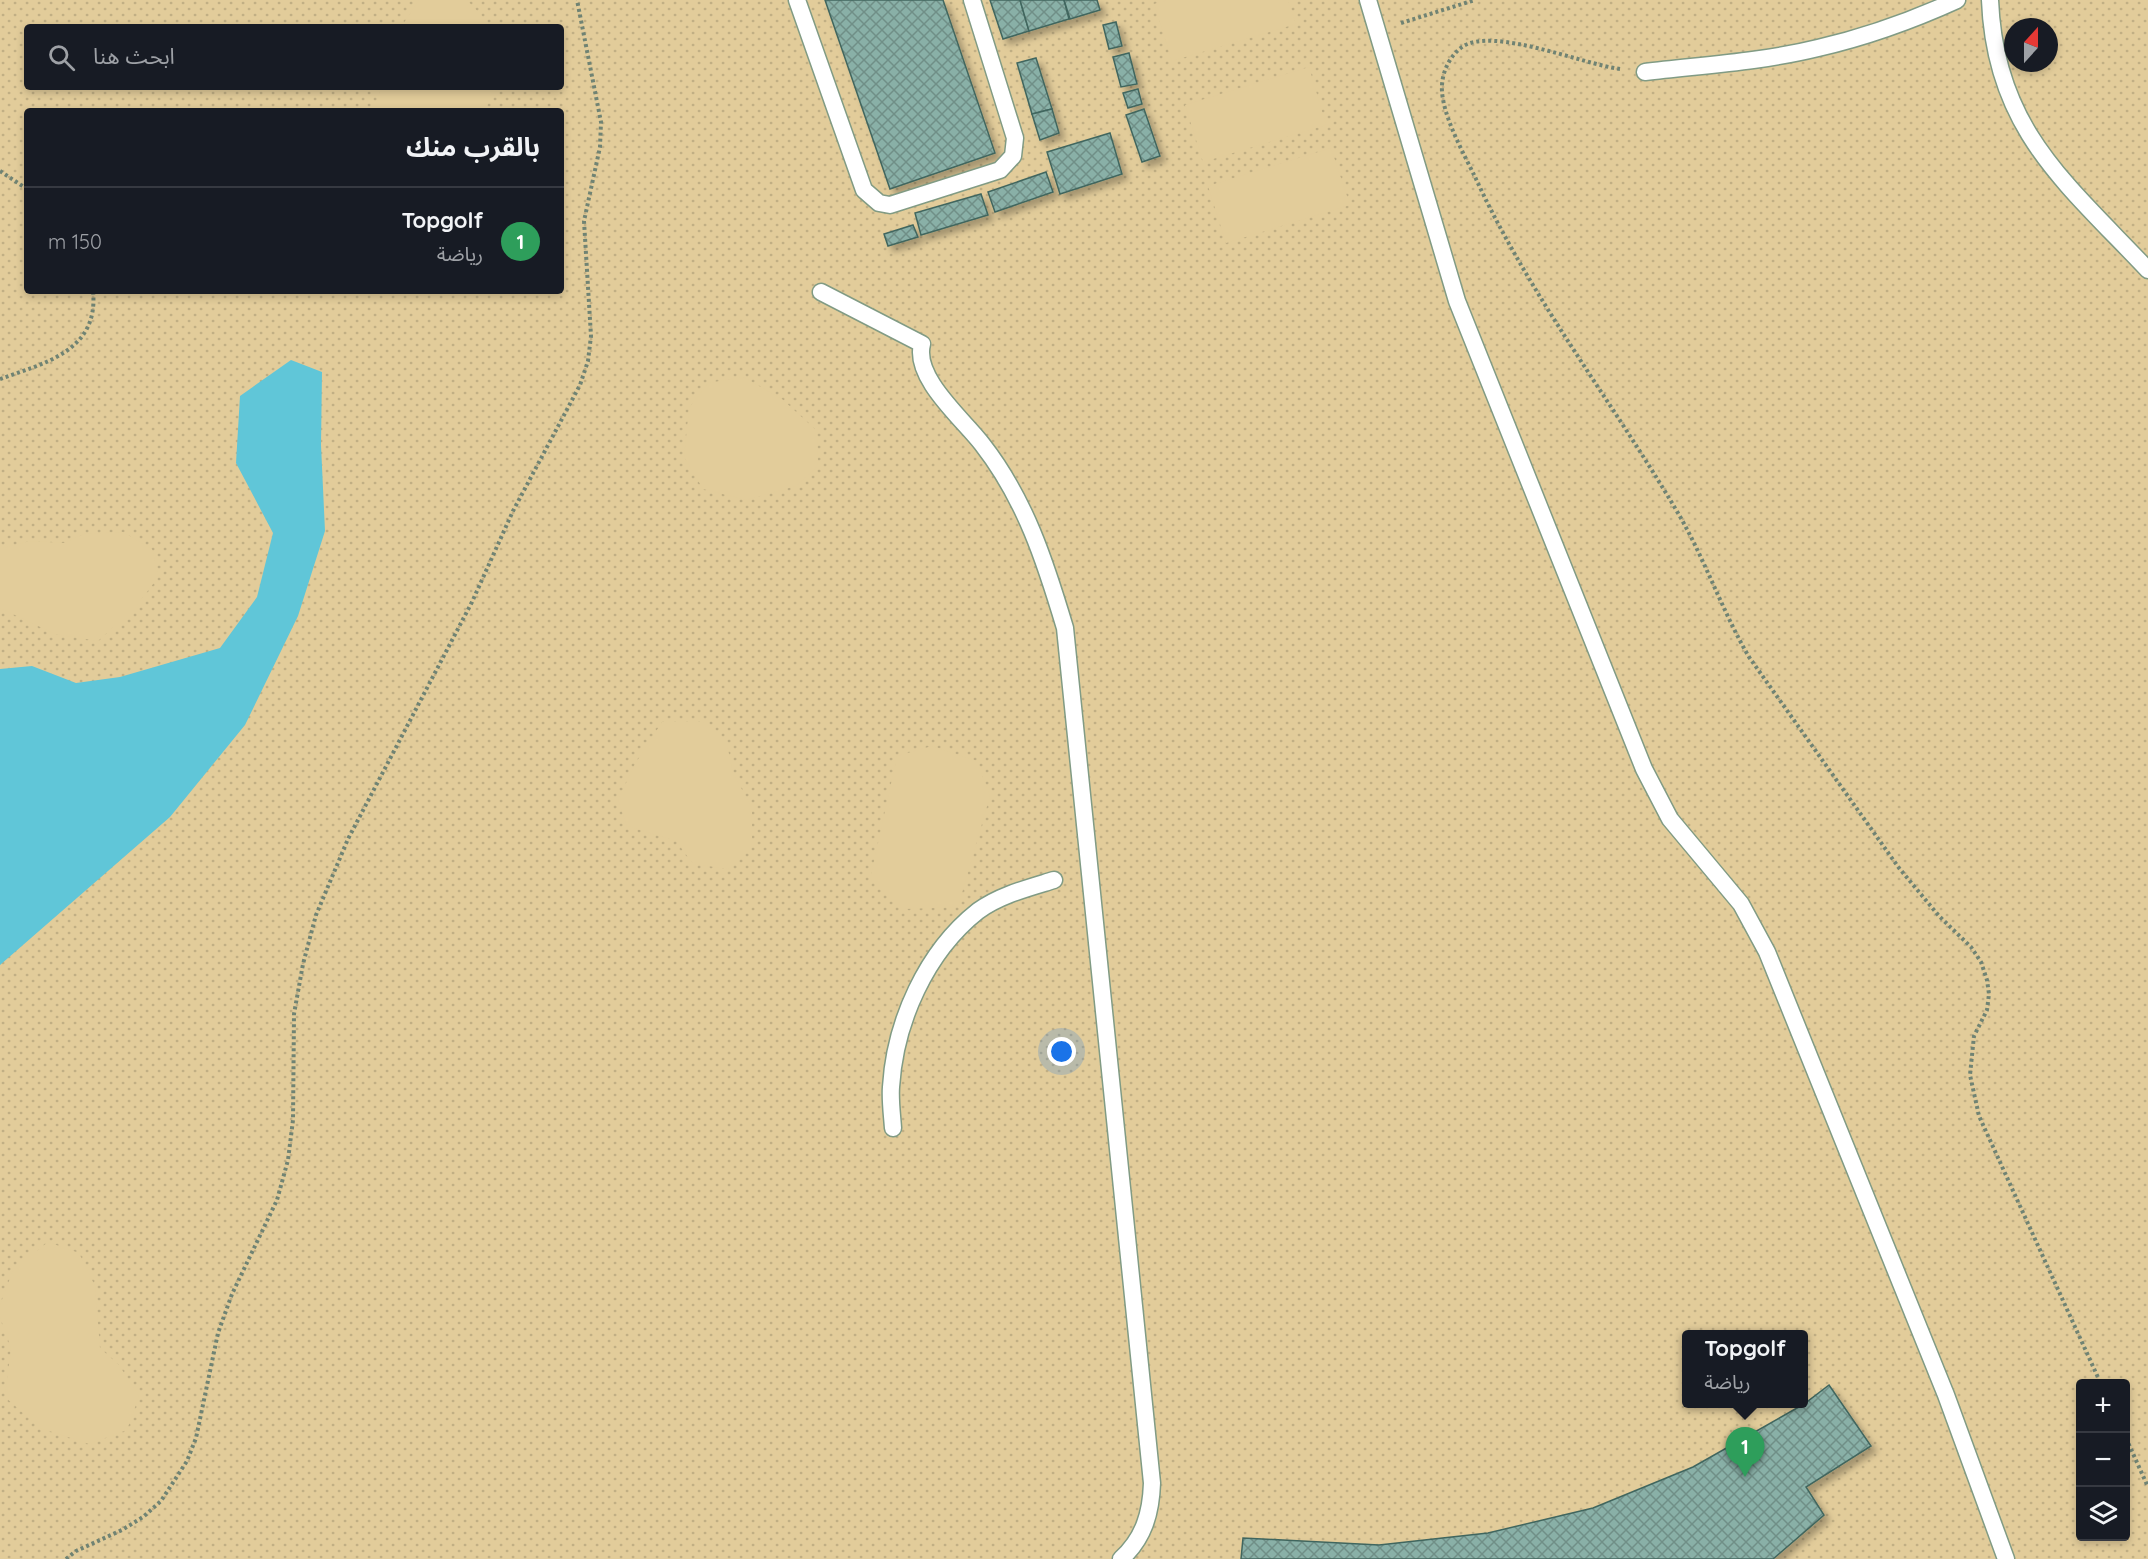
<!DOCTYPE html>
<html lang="ar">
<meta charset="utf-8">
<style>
body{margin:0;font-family:Quicksand,"Noto Sans Arabic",sans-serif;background:#20242c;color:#f1f3f6;direction:rtl}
.controls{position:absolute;right:18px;bottom:18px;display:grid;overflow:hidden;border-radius:6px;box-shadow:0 3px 9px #0003}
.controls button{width:54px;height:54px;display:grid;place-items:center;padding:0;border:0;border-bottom:2px solid #363941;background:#171b24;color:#f1f3f6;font:30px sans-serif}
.compass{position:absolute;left:2004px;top:18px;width:54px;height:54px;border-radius:50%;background:#171b24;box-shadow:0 3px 9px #0003;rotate:21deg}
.you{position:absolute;left:1062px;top:1052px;width:21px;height:21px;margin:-15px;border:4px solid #fff;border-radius:50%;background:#1a73e8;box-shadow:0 0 0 9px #1a73e833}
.badge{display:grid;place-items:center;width:39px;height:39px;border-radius:50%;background:#8851c8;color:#fff;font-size:20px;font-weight:700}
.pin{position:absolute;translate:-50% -50px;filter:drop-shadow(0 2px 3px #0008)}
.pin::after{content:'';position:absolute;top:32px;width:21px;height:18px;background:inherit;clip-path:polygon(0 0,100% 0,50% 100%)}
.popup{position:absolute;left:1682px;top:1330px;width:126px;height:78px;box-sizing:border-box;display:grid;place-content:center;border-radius:6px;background:#171b24;filter:drop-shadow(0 2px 4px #0005);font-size:20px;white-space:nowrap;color:#9ea1a6}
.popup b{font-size:22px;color:#f1f3f6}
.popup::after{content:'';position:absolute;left:50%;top:100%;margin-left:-12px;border:12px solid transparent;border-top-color:#171b24}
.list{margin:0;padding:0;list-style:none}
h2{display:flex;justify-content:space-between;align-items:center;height:78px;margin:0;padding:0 24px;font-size:26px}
h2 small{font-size:20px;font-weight:400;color:#9ea1a6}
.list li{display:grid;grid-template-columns:39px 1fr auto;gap:18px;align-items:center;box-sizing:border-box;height:108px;padding:0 24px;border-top:2px solid #363941}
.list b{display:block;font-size:22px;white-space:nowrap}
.list p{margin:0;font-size:20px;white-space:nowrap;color:#9ea1a6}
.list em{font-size:20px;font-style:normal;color:#9ea1a6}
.icon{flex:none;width:33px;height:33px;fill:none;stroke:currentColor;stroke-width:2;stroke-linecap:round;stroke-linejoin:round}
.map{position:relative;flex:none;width:2148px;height:1559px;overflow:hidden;direction:ltr}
.search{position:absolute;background:#171b24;box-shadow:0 3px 9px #0003;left:24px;top:24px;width:540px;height:66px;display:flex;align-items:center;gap:15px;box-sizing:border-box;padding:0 21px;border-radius:6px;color:#9ea1a6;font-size:22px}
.panel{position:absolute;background:#171b24;box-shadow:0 3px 9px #0003;left:24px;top:108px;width:540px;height:186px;border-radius:6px;direction:rtl}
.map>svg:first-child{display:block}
.grass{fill:url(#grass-dots);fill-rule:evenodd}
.pitch{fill:#e2cc9a}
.water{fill:#60c6d8}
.building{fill:url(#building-cross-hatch);stroke:#41665e;stroke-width:1.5;filter:url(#shadow)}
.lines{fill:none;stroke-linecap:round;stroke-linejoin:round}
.service-casing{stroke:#819b84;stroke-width:19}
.path{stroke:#708373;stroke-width:4;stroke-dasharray:3 3;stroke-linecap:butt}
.service{stroke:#fff;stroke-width:16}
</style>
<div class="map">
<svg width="2148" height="1559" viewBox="0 0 2148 1559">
<defs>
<pattern id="grass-dots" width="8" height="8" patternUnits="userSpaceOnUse" patternTransform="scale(1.5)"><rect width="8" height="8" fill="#e2cc9a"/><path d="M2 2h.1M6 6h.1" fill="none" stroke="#c1af84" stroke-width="1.8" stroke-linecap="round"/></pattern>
<pattern id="building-cross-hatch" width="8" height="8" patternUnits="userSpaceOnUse" patternTransform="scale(1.5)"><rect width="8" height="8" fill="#89b0a7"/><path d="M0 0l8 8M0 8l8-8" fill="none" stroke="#6f8f87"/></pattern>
<filter id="shadow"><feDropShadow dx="5.5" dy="5.5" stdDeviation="3" flood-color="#0004"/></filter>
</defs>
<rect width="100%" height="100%" fill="#cce8d0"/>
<path class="grass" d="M0 0H2148V1559H0ZM27 27H561V87H27ZM2013 27H2049V63H2013ZM27 111H561V291H27ZM1686 1334H1804V1404H1686ZM2080 1384H2126V1536H2080Z"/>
<g class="pitch">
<polygon points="419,0 467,0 492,27 401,27"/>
<polygon points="1168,0 1288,0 1296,24 1172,61 1154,4"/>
<polygon points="1309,67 1326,125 1203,162 1185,105"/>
<polygon points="381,87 494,87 485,111 374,111"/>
<polygon points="1331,148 1350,205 1226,243 1208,186"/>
<polygon points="743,377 782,399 817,431 818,466 796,486 746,500 703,489 684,457 689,408 708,383"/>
<polygon points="123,532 152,549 159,576 135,608 98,641 55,634 0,608 0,554 3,548 30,541 64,543 84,534"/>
<polygon points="662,722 703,722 728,749 733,773 752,808 752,846 729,869 693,864 676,841 627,826 618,800 635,764"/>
<polygon points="932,746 977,761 990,796 958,907 905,909 871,875 897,756"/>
<polygon points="48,1242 79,1253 95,1286 100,1348 119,1365 139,1396 127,1430 89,1444 40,1428 5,1397 11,1348 0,1317 0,1305 13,1270"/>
</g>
<polygon class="water" points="291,360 322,372 321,445 325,531 298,616 245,725 170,817 0,965 0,669 32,666 76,683 120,677 220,648 257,597 273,533 236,463 240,396"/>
<g class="building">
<polygon points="825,0 943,0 995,153 890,189"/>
<polygon points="990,0 1020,0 1029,31 1003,39"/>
<polygon points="1020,0 1064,0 1069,19 1029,31"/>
<polygon points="1064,0 1097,0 1100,10 1070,19"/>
<polygon points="1116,22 1122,46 1109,49 1103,25"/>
<polygon points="1129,53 1137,84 1121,87 1113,57"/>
<polygon points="1036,58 1052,109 1032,114 1017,63"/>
<polygon points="1138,89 1142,104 1128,108 1123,93"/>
<polygon points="1052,109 1059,133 1040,140 1032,114"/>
<polygon points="1144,109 1160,156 1142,162 1126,115"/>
<polygon points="1110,133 1122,174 1060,194 1047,152"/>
<polygon points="1046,172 1053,192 995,212 988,192"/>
<polygon points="981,194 988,215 921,235 915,213"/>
<polygon points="913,225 918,237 888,246 884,234"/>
<polygon points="1829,1385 1871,1446 1806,1487 1824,1515 1773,1559 1241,1559 1243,1538 1379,1545 1488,1533 1593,1508 1693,1467 1804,1404"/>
</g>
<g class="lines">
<g class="service-casing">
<g id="service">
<polyline points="797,0 864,190 879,203 890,205 1000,170 1013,156 1015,138 972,0"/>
<polyline points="1368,0 1457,301 1644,769 1670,819 1741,904 1767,952 1946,1395 2006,1559"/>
<path d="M1990 0C1995 129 2066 183 2148 270"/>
<path d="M1645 72C1703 65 1761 62 1818 48 1866 37 1913 20 1957 0"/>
<path d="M821 292 922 344C913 378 964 420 982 444 1025 499 1045 561 1065 628L1152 1483C1151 1513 1144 1538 1121 1559"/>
<path d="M893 1128C892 1114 890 1100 891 1087 895 1022 926 952 978 911 1000 895 1028 888 1054 880"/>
</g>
</g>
<g class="path">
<polyline points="1401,23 1475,0"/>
<path d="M1620 69C1582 64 1492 26 1462 47 1446 59 1439 80 1443 99 1447 124 1465 156 1476 179 1530 296 1609 397 1675 508 1704 556 1721 609 1749 657L1899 868 1939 916 1971 947 1981 962 1987 980 1989 994 1987 1010 1974 1036 1970 1075 1979 1116 2101 1384"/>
<polyline points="0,171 27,189"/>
<path d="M0 379C45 363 99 351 93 291"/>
<polyline points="2126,1438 2148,1487"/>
<polyline points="66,1559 76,1551 122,1530 143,1517 161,1501 187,1461 196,1438 218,1333 232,1294 277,1200 288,1160 293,1120 294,1014 303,964 316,915 348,839 472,602 513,511 580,385 588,361 591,336 584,221 600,147 601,122 577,0"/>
</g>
<use href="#service" class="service"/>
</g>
</svg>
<div class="controls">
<button>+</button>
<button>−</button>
<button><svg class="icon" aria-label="layers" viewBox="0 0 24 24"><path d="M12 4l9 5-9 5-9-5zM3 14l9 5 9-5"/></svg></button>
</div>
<svg class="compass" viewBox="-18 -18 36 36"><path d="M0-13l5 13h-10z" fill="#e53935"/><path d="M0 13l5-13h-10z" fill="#9ea1a6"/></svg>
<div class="you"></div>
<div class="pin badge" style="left:1745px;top:1477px;background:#2e9e5b">1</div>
<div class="popup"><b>Topgolf</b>رياضة</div>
<div class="search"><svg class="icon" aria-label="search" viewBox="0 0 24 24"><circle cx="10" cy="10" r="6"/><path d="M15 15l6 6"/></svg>ابحث هنا</div>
<section class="panel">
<h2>بالقرب منك<small></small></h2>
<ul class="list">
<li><span class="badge" style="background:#2e9e5b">1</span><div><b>Topgolf</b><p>رياضة</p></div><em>150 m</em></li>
</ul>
</section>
</div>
